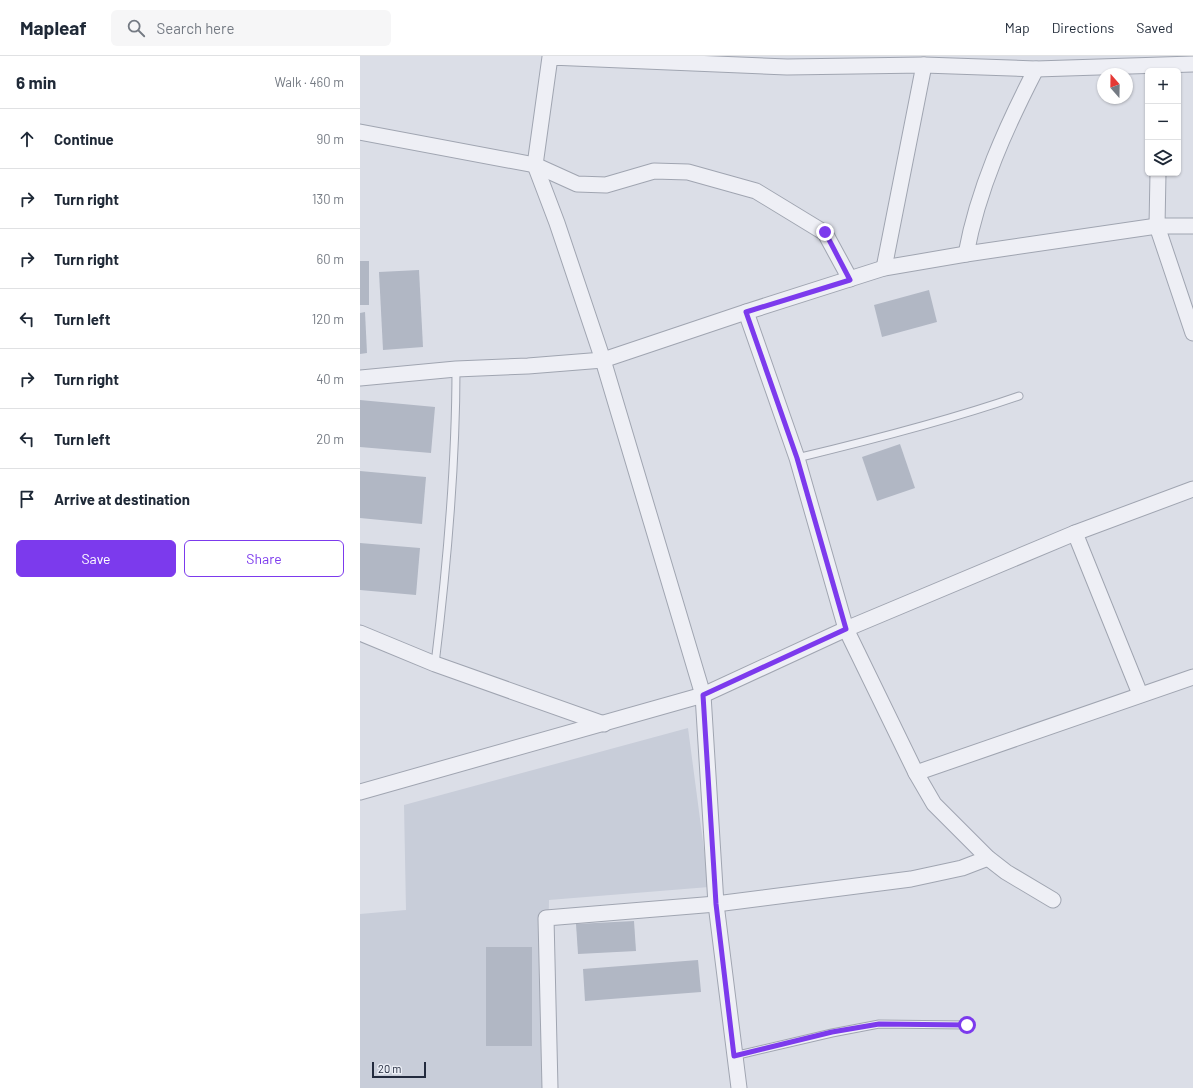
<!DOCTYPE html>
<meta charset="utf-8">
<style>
body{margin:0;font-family:Barlow,sans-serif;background:#f6f6f7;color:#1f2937}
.controls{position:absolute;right:12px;top:12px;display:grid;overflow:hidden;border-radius:6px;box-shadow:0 1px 3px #0004}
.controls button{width:36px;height:36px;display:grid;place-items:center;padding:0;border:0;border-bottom:1px solid #e0e1e3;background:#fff;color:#1f2937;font:20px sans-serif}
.compass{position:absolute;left:737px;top:12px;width:36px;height:36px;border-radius:50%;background:#fff;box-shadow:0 1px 3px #0004;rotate:340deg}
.scale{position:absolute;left:12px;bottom:10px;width:54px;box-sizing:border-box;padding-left:4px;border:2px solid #232b3e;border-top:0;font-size:11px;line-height:14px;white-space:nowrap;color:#232b3e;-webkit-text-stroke:3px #eaedf5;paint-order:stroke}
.stop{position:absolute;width:12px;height:12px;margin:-9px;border:3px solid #7c3aed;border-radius:50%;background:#fff}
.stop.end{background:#7c3aed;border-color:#fff;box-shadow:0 1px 4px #0008}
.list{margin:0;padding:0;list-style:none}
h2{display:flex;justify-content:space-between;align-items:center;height:52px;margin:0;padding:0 16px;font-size:17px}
h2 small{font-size:13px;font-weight:400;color:#747a83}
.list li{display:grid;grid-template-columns:26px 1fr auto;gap:12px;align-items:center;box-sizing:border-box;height:60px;padding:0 16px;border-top:1px solid #e0e1e3}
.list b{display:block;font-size:15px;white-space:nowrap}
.list em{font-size:13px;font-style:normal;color:#747a83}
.actions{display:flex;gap:8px;padding:12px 16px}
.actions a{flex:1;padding:9px 0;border:1px solid #7c3aed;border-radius:6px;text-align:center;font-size:14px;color:#7c3aed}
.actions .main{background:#7c3aed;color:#fff}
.icon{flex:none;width:22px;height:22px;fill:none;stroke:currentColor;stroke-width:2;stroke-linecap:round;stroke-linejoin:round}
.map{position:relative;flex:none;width:833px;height:1032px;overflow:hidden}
header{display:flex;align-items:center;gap:24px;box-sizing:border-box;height:56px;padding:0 20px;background:#fff;border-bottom:1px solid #e0e1e3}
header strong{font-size:19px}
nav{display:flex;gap:22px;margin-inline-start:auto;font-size:14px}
.search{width:280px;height:36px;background:#f6f6f7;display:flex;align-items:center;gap:10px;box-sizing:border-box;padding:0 14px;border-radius:6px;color:#747a83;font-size:15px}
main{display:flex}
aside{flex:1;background:#fff}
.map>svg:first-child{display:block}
.built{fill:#c8cdd9}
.building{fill:#b1b7c4}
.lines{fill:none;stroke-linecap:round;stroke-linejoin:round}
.service-casing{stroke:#a0a5b1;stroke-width:9}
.minor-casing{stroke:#a0a5b1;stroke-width:17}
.service{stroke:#eeeff5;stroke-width:7}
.minor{stroke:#eeeff5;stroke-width:15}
.route{stroke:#7c3aed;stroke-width:5}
</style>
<header>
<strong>Mapleaf</strong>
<div class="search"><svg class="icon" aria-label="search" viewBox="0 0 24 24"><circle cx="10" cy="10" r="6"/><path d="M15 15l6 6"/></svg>Search here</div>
<nav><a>Map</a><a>Directions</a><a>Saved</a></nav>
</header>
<main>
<aside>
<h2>6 min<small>Walk · 460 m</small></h2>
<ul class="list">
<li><svg class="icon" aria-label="ahead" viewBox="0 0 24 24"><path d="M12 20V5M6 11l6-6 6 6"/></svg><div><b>Continue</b></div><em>90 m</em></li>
<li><svg class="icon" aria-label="right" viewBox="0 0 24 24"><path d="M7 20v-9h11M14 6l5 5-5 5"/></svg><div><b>Turn right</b></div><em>130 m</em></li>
<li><svg class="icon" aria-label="right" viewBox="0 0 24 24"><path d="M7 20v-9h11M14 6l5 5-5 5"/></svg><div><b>Turn right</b></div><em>60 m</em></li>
<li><svg class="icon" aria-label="left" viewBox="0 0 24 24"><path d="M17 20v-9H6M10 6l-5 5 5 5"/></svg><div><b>Turn left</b></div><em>120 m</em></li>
<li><svg class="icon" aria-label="right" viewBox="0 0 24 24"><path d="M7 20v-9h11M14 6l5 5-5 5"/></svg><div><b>Turn right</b></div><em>40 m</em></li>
<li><svg class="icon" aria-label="left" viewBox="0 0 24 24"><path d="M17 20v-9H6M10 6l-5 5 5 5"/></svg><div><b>Turn left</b></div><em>20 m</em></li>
<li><svg class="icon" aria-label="arrive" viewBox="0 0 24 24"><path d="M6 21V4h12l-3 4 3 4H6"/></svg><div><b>Arrive at destination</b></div></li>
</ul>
<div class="actions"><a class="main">Save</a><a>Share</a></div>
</aside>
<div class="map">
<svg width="833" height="1032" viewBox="0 0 833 1032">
<rect width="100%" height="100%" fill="#dbdee7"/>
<polygon class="built" points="328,672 349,831 189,844 185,1032 0,1032 0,858 46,854 44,749"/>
<g class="building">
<rect x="0" y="205" width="9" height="44"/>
<polygon points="59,214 63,291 23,294 19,216"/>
<polygon points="569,234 577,266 522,281 514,249"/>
<polygon points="5,256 7,297 0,298 0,257"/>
<polygon points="0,344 75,351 71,397 0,391"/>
<polygon points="540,388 555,432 517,445 502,401"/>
<polygon points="0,415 66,421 62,468 0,462"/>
<polygon points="0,487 60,492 56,539 0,534"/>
<polygon points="274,865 276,895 218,898 216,868"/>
<rect x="126" y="891" width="46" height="99"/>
<polygon points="338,904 341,936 225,945 223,913"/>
</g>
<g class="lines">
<g class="service-casing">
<g id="service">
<path d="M437 402C512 384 587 365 659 340"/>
<path d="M75 608C87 510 96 412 96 313"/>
<polyline points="374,1000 472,977 519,968 607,969"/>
</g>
</g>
<g class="minor-casing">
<g id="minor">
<polyline points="0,76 175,109 217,128 246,129 294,115 328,116 396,135 465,177 490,223"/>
<polyline points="798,117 797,170 833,277"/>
<path d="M606 198C618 133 646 71 676 13"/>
<polyline points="524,212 564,9"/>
<polyline points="386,256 437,402 486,573 556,717 574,748 628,802 646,816 693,844"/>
<polyline points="0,322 96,313 168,310 243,304 386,256 524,212 606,198 797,170 833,170"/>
<polyline points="715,477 780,638"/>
<polyline points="0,577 75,608 244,668"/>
<polyline points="556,717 833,621"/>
<polyline points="0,736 343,639 486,573 715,477 833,433"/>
<polyline points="190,1032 186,862 356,848 551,823 602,812 628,802"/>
<polyline points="379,1032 356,848 343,639 243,304 197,167 175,109 190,1 427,11 564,9 676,13 833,8"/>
</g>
</g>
<use href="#service" class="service"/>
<use href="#minor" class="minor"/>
</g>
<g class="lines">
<polyline class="route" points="465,176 490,224 386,256 437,402 486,573 343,639 356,848 374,1000 472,976 519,968 607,969"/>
</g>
</svg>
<div class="controls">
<button>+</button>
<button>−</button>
<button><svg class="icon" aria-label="layers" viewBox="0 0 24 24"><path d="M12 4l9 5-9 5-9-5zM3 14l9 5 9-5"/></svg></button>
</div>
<svg class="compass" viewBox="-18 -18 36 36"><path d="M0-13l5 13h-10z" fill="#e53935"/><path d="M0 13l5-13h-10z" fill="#747a83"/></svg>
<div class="scale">20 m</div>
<div class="stop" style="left:607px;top:969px"></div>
<div class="stop end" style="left:465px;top:176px"></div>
</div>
</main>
